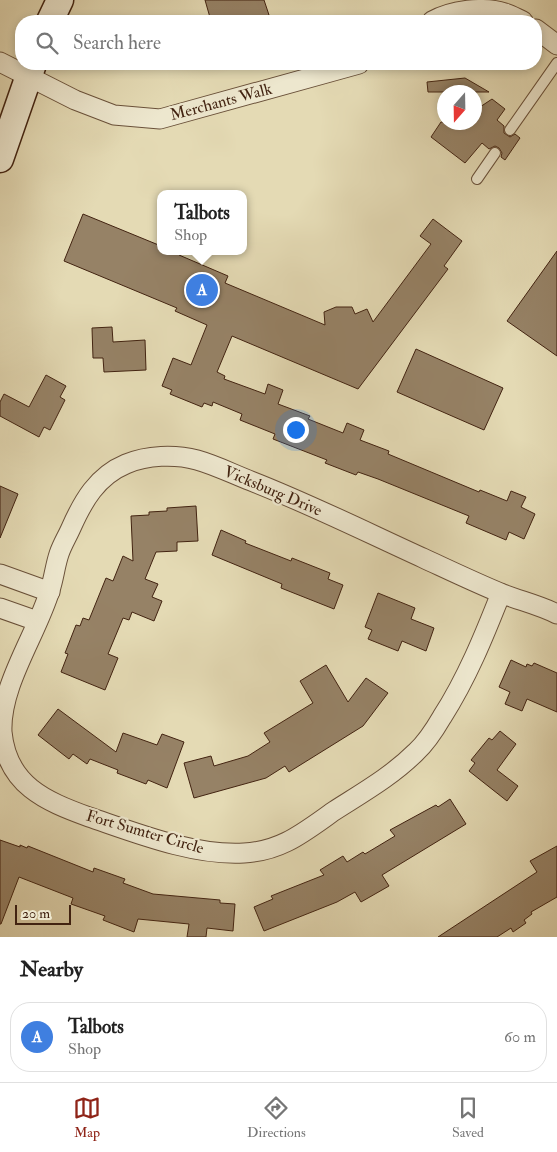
<!DOCTYPE html>
<style>
body{margin:0;font-family:"IM FELL Double Pica",serif;background:#f6f6f6;color:#222}
.compass{position:absolute;left:437px;top:85px;width:45px;height:45px;border-radius:50%;background:#fff;box-shadow:0 2px 8px #0003;rotate:200deg}
.scale{position:absolute;left:15px;bottom:12px;width:56px;box-sizing:border-box;padding-left:5px;border:2px solid #422311;border-top:0;font-size:14px;line-height:18px;white-space:nowrap;color:#422311;-webkit-text-stroke:4px #ede7ce;paint-order:stroke}
.you{position:absolute;left:295px;top:429px;width:18px;height:18px;margin:-12px;border:4px solid #fff;border-radius:50%;background:#1a73e8;box-shadow:0 0 0 8px #1a73e833}
.badge{display:grid;place-items:center;width:32px;height:32px;border-radius:50%;background:#8f2418;color:#fff;font-size:16px;font-weight:700}
.pin{position:absolute;translate:-50% -50%;border:2px solid #fff;box-shadow:0 1px 5px #0006}
.popup{position:absolute;left:157px;top:190px;width:90px;height:65px;box-sizing:border-box;display:grid;place-content:center;border-radius:10px;background:#fff;filter:drop-shadow(0 1px 4px #0005);font-size:16px;white-space:nowrap;color:#767676}
.popup b{font-size:19px;color:#222}
.popup::after{content:'';position:absolute;left:50%;top:100%;margin-left:-10px;border:10px solid transparent;border-top-color:#fff}
.list{margin:0;padding:0;list-style:none}
h2{display:flex;justify-content:space-between;align-items:center;height:65px;margin:0;padding:0 20px;font-size:21px}
h2 small{font-size:16px;font-weight:400;color:#767676}
.list li{display:grid;grid-template-columns:32px 1fr auto;gap:15px;align-items:center;box-sizing:border-box;height:70px;margin:0 10px 10px;padding:0 10px;border:1px solid #e0e0e0;border-radius:20px}
.list b{display:block;font-size:19px;white-space:nowrap}
.list p{margin:0;font-size:16px;white-space:nowrap;color:#767676}
.list em{font-size:16px;font-style:normal;color:#767676}
.icon{flex:none;width:28px;height:28px;fill:none;stroke:currentColor;stroke-width:2;stroke-linecap:round;stroke-linejoin:round}
.map{position:relative;flex:none;width:557px;height:937px;overflow:hidden}
.search{position:absolute;background:#fff;box-shadow:0 2px 8px #0003;left:15px;right:15px;top:15px;height:55px;display:flex;align-items:center;gap:12px;box-sizing:border-box;padding:0 18px;border-radius:20px;color:#767676;font-size:19px}
.sheet{height:145px;background:#fff}
nav{display:flex;justify-content:space-around;align-items:center;box-sizing:border-box;height:70px;border-top:1px solid #e0e0e0;background:#fff;font-size:14px;color:#767676}
nav a{display:grid;justify-items:center;gap:2px}
nav .on{color:#8f2418}
.map>svg:first-child{display:block}
.building{fill:#968266;stroke:#422311}
.lines{fill:none;stroke-linecap:round;stroke-linejoin:round}
.lane-casing{stroke:#6a513a;stroke-width:12}
.street-casing{stroke:#6a513a;stroke-width:21}
.secondary-casing{stroke:#422311;stroke-width:29}
.lane{stroke:#ede7ce;stroke-width:10}
.street{stroke:#ede7ce;stroke-width:19}
.secondary{stroke:#ede7ce;stroke-width:26}
.labels{text-anchor:middle;dominant-baseline:central;stroke-width:4.5;stroke-linejoin:round;paint-order:stroke}
.street-label{font-size:16px;fill:#422311;stroke:#ede7ce}
</style>
<div class="map">
<svg width="557" height="937" viewBox="0 0 557 937">
<rect width="100%" height="100%" fill="#e4dab4"/>
<filter id="stains"><feTurbulence type="fractalNoise" baseFrequency=".004" numOctaves="4"/><feColorMatrix values="0 0 0 0 .2 0 0 0 0 .09 0 0 0 0 .02 0 0 0 .5 -.17"/></filter>
<radialGradient id="worn" r=".72"><stop offset=".6" stop-color="#630" stop-opacity="0"/><stop offset="1" stop-color="#630" stop-opacity=".3"/></radialGradient>
<g class="building">
<polygon points="205,0 264,0 269,15 257,19 257,21 211,21"/>
<polygon points="465,78 489,92 428,92 427,82"/>
<polygon points="492,99 505,109 497,120 504,126 504,133 510,137 515,134 520,138 505,160 501,157 502,153 499,148 495,146 489,149 482,143 465,163 431,137 441,122 474,122 474,111"/>
<polygon points="83,214 161,246 161,251 181,251 179,255 228,276 225,283 325,325 324,312 336,307 352,307 355,314 367,309 373,322 431,244 420,236 433,219 462,241 444,266 448,269 358,389 232,336 217,372 225,376 224,379 265,394 268,384 283,390 278,404 310,416 308,419 343,433 347,423 364,430 360,440 389,451 388,454 479,492 480,490 507,501 511,491 526,497 521,507 535,514 524,539 509,532 506,540 466,523 469,516 378,479 358,472 356,475 325,463 327,460 273,439 275,434 240,420 242,414 213,402 212,406 204,403 202,407 170,394 172,390 162,386 173,358 191,365 207,325 175,311 177,308 64,261"/>
<polygon points="557,251 557,356 507,321"/>
<polygon points="112,327 113,342 145,340 146,370 104,372 103,358 93,358 92,328"/>
<polygon points="416,349 503,388 484,430 397,392"/>
<polygon points="46,375 66,386 60,397 65,400 50,430 44,427 39,437 0,416 0,402 4,394 29,407"/>
<polygon points="0,486 18,494 0,538"/>
<polygon points="196,506 198,541 177,542 177,551 156,552 145,579 158,584 152,597 162,601 154,621 132,612 129,620 123,618 108,654 118,658 105,690 61,672 68,654 65,653 76,625 80,626 83,618 89,620 106,578 113,581 123,556 133,561 131,516 149,515 149,512 167,511 167,508"/>
<polygon points="221,530 246,541 245,543 291,561 292,558 330,573 328,579 343,585 334,609 281,588 282,584 212,555"/>
<polygon points="378,593 415,608 411,619 434,628 426,651 402,641 398,651 368,639 372,630 365,627"/>
<polygon points="511,660 526,667 527,664 532,666 534,663 557,673 557,712 527,699 522,711 505,704 510,692 499,687"/>
<polygon points="326,665 348,702 366,678 388,693 363,726 289,772 285,766 266,778 194,798 184,763 211,756 214,766 248,756 270,742 264,733 313,703 300,681"/>
<polygon points="58,709 116,752 123,733 157,745 162,734 184,742 167,788 148,780 146,784 117,773 118,770 90,759 87,764 73,754 69,759 38,735"/>
<polygon points="500,731 516,744 497,770 518,786 507,801 469,771 475,763 471,760 489,738 492,740"/>
<polygon points="450,799 466,824 382,875 389,886 361,902 355,892 337,902 264,931 254,907 273,899 271,896 324,875 320,870 343,856 347,862 363,852 365,854 395,836 390,830 436,805 438,807"/>
<polygon points="0,840 20,847 20,845 27,848 28,846 93,872 94,868 125,879 123,883 153,894 220,900 220,903 235,904 233,931 207,928 206,937 187,937 189,924 138,919 134,932 103,920 105,916 71,904 73,898 19,877 1,924 0,924"/>
<polygon points="557,846 557,897 531,912 532,914 524,920 526,923 513,932 511,928 497,937 438,937 537,872 530,861"/>
</g>
<g class="lines">
<g class="lane-casing">
<g id="lane">
<polyline points="510,130 557,63"/>
<polyline points="477,179 495,153"/>
</g>
</g>
<g class="street-casing">
<g id="street">
<path d="M432 21C452 10 483 6 505 13 512 15 518 19 523 21"/>
<polyline points="536,29 557,45"/>
<polyline points="0,62 75,100 114,115 160,119 359,64"/>
<polyline points="0,574 50,592"/>
<path d="M501 593C484 636 467 678 442 717 435 729 427 742 416 752 392 776 362 793 334 811 304 832 282 851 244 853 194 856 136 833 89 817 45 801 7 785 2 732 0 685 37 634 50 590 54 578 55 566 59 554 62 545 67 537 71 528 83 501 97 476 126 464 147 455 175 454 197 460 215 465 233 474 251 481 310 504 366 532 423 558 449 570 476 583 503 594 521 601 539 605 557 614"/>
<polyline points="0,608 37,621"/>
</g>
</g>
<g class="secondary-casing">
<g id="secondary">
<polyline points="50,21 60,0"/>
<polyline points="0,159 33,64"/>
</g>
</g>
<use href="#lane" class="lane"/>
<use href="#street" class="street"/>
<use href="#secondary" class="secondary"/>
</g>
<g class="labels">
<g class="street-label">
<text transform="translate(221 102) rotate(-15)">Merchants Walk</text>
<text transform="translate(273 491) rotate(23)">Vicksburg Drive</text>
<text transform="translate(145 832) rotate(16)">Fort Sumter Circle</text>
</g>
</g>
<rect width="100%" height="100%" filter="url(#stains)"/>
<rect width="100%" height="100%" fill="url(#worn)"/>
</svg>
<svg class="compass" viewBox="-18 -18 36 36"><path d="M0-13l5 13h-10z" fill="#e53935"/><path d="M0 13l5-13h-10z" fill="#767676"/></svg>
<div class="scale">20 m</div>
<div class="you"></div>
<div class="pin badge" style="left:202px;top:290px;background:#3f7fe0">A</div>
<div class="popup"><b>Talbots</b>Shop</div>
<div class="search"><svg class="icon" aria-label="search" viewBox="0 0 24 24"><circle cx="10" cy="10" r="6"/><path d="M15 15l6 6"/></svg>Search here</div>
</div>
<section class="sheet">
<h2>Nearby<small></small></h2>
<ul class="list">
<li><span class="badge" style="background:#3f7fe0">A</span><div><b>Talbots</b><p>Shop</p></div><em>60 m</em></li>
</ul>
</section>
<nav>
<a class="on"><svg class="icon" aria-label="map" viewBox="0 0 24 24"><path d="M3 6l6-2 6 2 6-2v14l-6 2-6-2-6 2zM9 4v14M15 6v14"/></svg>Map</a>
<a><svg class="icon" aria-label="directions" viewBox="0 0 24 24"><path d="M12 3l9 9-9 9-9-9zM9 14v-3h6M13 9l2 2-2 2"/></svg>Directions</a>
<a><svg class="icon" aria-label="saved" viewBox="0 0 24 24"><path d="M7 4h10v16l-5-4-5 4z"/></svg>Saved</a>
</nav>
